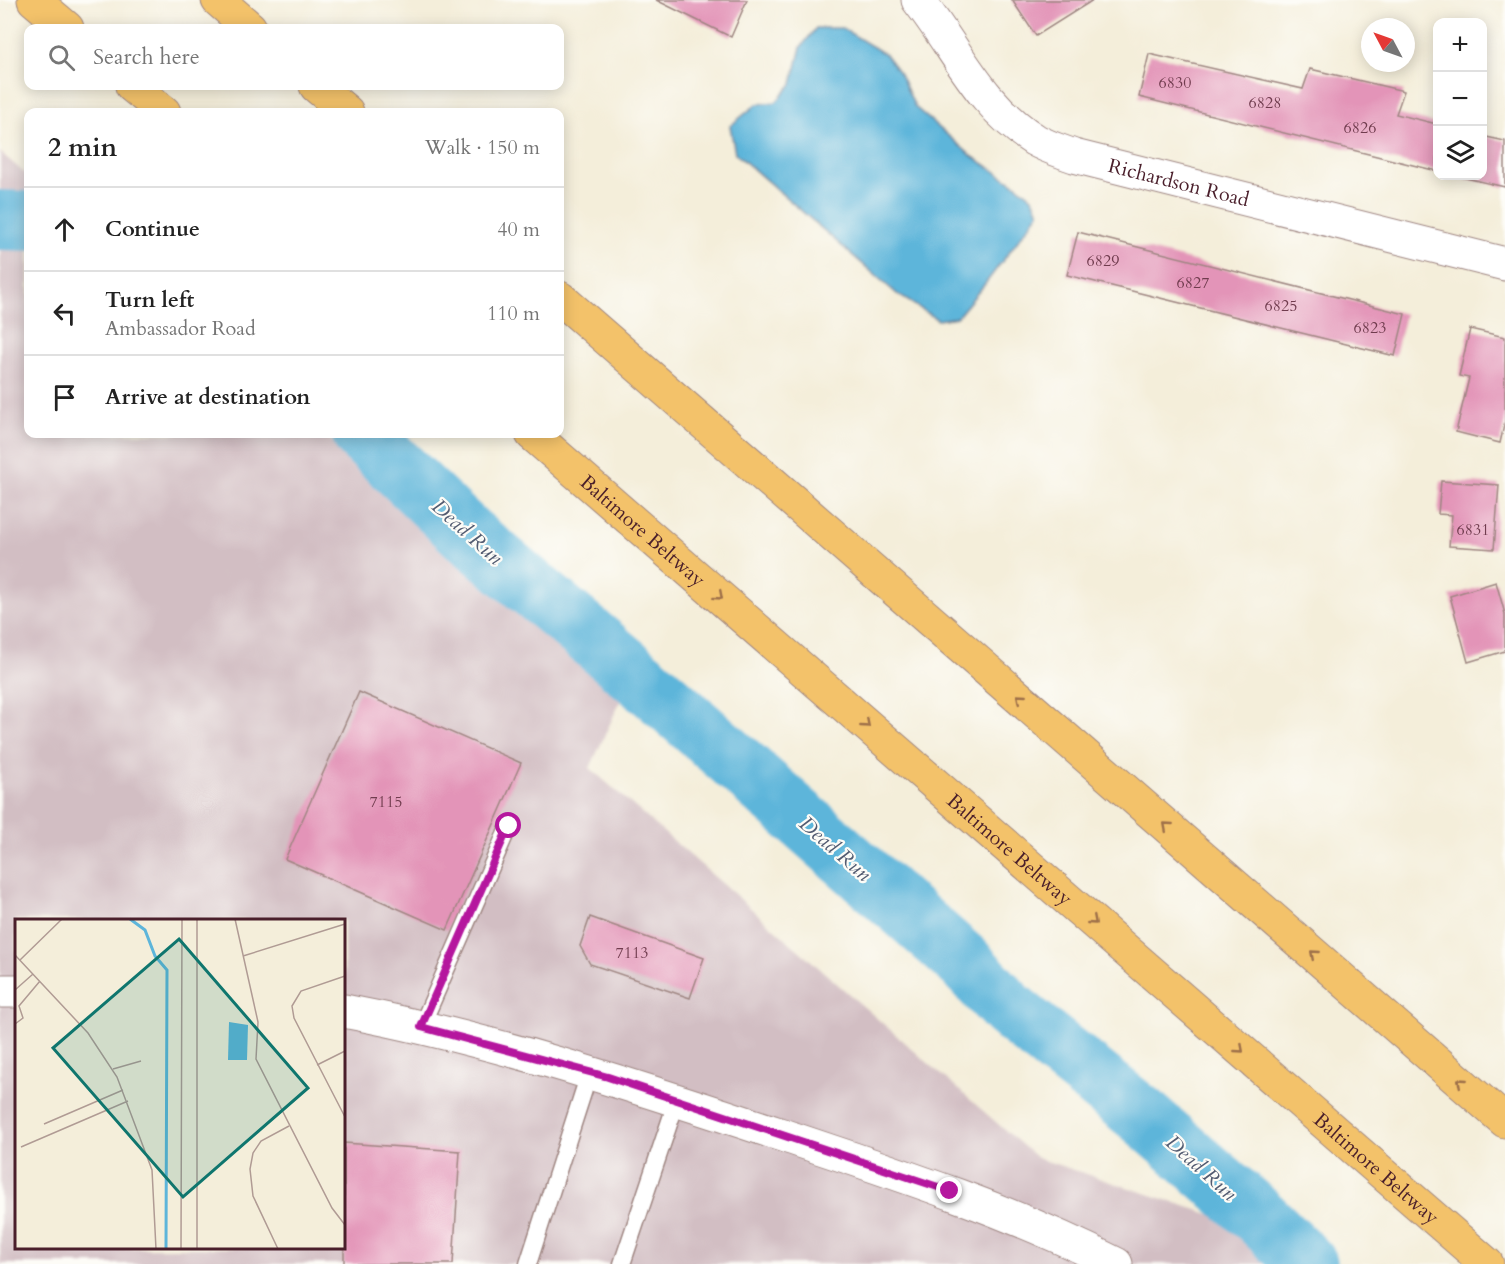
<!DOCTYPE html>
<meta charset="utf-8">
<style>
body{margin:0;font-family:Cardo,serif;background:#f6f6f6;color:#222}
.controls{position:absolute;right:18px;top:18px;display:grid;overflow:hidden;border-radius:12px;box-shadow:0 3px 15px #0003}
.controls button{width:54px;height:54px;display:grid;place-items:center;padding:0;border:0;border-bottom:2px solid #e0e0e0;background:#fff;color:#222;font:30px sans-serif}
.compass{position:absolute;left:1361px;top:18px;width:54px;height:54px;border-radius:50%;background:#fff;box-shadow:0 3px 15px #0003;rotate:311deg}
.stop{position:absolute;width:18px;height:18px;margin:-14px;border:4px solid #b5179e;border-radius:50%;background:#fff}
.stop.end{background:#b5179e;border-color:#fff;box-shadow:0 2px 6px #0008}
.list{margin:0;padding:0;list-style:none}
h2{display:flex;justify-content:space-between;align-items:center;height:78px;margin:0;padding:0 24px;font-size:26px}
h2 small{font-size:20px;font-weight:400;color:#767676}
.list li{display:grid;grid-template-columns:39px 1fr auto;gap:18px;align-items:center;box-sizing:border-box;height:84px;padding:0 24px;border-top:2px solid #e0e0e0}
.list b{display:block;font-size:22px;white-space:nowrap}
.list p{margin:0;font-size:20px;white-space:nowrap;color:#767676}
.list em{font-size:20px;font-style:normal;color:#767676}
.icon{flex:none;width:33px;height:33px;fill:none;stroke:currentColor;stroke-width:2;stroke-linecap:round;stroke-linejoin:round}
.map{position:relative;flex:none;width:1505px;height:1264px;overflow:hidden}
.search{position:absolute;background:#fff;box-shadow:0 3px 15px #0003;left:24px;top:24px;width:540px;height:66px;display:flex;align-items:center;gap:15px;box-sizing:border-box;padding:0 21px;border-radius:12px;color:#767676;font-size:22px}
.panel{position:absolute;background:#fff;box-shadow:0 3px 15px #0003;left:24px;top:108px;width:540px;height:330px;border-radius:12px}
.map>svg:first-child{display:block}
.industrial{fill:#d2bec3;fill-rule:evenodd}
.water{fill:#5db5da;stroke:#546a82;stroke-width:1.5}
.lines{fill:none;stroke-linecap:round;stroke-linejoin:round}
.river{stroke:#5db5da;stroke-width:60}
.building{fill:#e394b8}
.service-casing{stroke:#9f8682;stroke-width:19}
.minor-casing{stroke:#9f8682;stroke-width:35}
.motorway-casing{stroke:#9f8682;stroke-width:35}
.service{stroke:#fff;stroke-width:16}
.minor{stroke:#fff;stroke-width:33}
.motorway{stroke:#f3c26a;stroke-width:33}
.oneway{stroke:#9e704a}
.route{stroke:#b5179e;stroke-width:8}
.labels{text-anchor:middle;dominant-baseline:central;stroke-width:4.5;stroke-linejoin:round;paint-order:stroke}
.number-label{font-size:16px;fill:#703c4e}
.street-label{font-size:20px;fill:#4a1f2b;stroke:#fdfcf7}
.water-label{font-size:21px;font-style:italic;fill:#525b71;stroke:#fdfcf7}
.inset-river{fill:none;stroke:#5db5da;stroke-width:3}
.inset-road{fill:none;stroke:#b09b94;stroke-width:1.5}
.view{fill:#0f766e;fill-opacity:0.15;stroke:#0f766e;stroke-width:3}
.inset-edge{fill:none;stroke:#4a1f2b;stroke-width:3}
</style>
<div class="map">
<svg width="1505" height="1264" viewBox="0 0 1505 1264">
<rect width="100%" height="100%" fill="#fdfcf7"/>
<filter id="ink" filterUnits="userSpaceOnUse"><feTurbulence type="fractalNoise" baseFrequency=".0167" numOctaves="2"/><feDisplacementMap in="SourceGraphic" scale="12" xChannelSelector="R" yChannelSelector="G"/><feConvolveMatrix kernelMatrix="1 2 1 2 8 2 1 2 1" color-interpolation-filters="sRGB"/></filter>
<filter id="wash" filterUnits="userSpaceOnUse"><feTurbulence type="fractalNoise" baseFrequency=".008" numOctaves="4" result="noise"/><feDisplacementMap in="SourceGraphic" scale="24" xChannelSelector="R" yChannelSelector="G"/><feGaussianBlur stdDeviation="1.35" result="paint"/><feColorMatrix in="noise" values="0 0 0 0 0 0 0 0 0 0 0 0 0 0 0 0 0 1.4 0 .05"/><feComposite in="paint" operator="in"/></filter>
<g filter="url(#wash)">
<rect width="100%" height="100%" fill="#f4eeda"/>
<path class="industrial" d="M0 152 28 176V434H324L623 695 590 768 1037 1158 1222 1218 1275 1264H0ZM16 920H344V1248H16Z"/>
<polygon class="water" points="816,28 842,28 885,54 900,74 915,107 973,157 1018,186 1033,198 1039,213 985,284 957,317 938,320 897,294 735,153 730,126 757,104 776,102 792,84 801,47"/>
<g class="lines">
<g class="river">
<polyline points="0,220 28,221"/>
<polyline points="362,434 467,534 654,690 963,961 1008,1009 1145,1118 1261,1218 1308,1264"/>
</g>
</g>
<g id="blocks">
<g class="building">
<polygon points="656,0 747,0 731,37"/>
<polygon points="1012,0 1093,0 1036,36"/>
<polygon points="1149,54 1303,89 1310,69 1404,91 1396,114 1437,124 1437,171 1139,97"/>
<polygon points="1482,136 1505,141 1505,187 1457,176 1482,176"/>
<polygon points="1078,232 1405,314 1395,356 1067,275"/>
<polygon points="1470,329 1505,337 1505,421 1500,443 1456,432 1469,378 1459,376"/>
<polygon points="1441,481 1499,485 1494,549 1449,546 1452,515 1438,514"/>
<polygon points="1496,582 1505,614 1505,651 1468,662 1450,596"/>
<polygon points="359,692 521,763 447,930 285,859"/>
<polygon points="590,917 704,958 690,998 590,964 580,946"/>
<polygon points="344,1143 460,1151 453,1264 344,1264"/>
</g>
</g>
</g>
<g filter="url(#ink)">
<use href="#blocks" fill-opacity="0" stroke="#9f8682" stroke-width="1.5"/>
<g class="lines">
<g class="service-casing">
<g id="service">
<polyline points="421,1027 509,826"/>
<polyline points="528,1264 590,1071"/>
<polyline points="622,1264 677,1100"/>
</g>
</g>
<g class="minor-casing">
<g id="minor">
<path id="s1" d="M918 0C958 51 979 104 1035 140 1047 147 1061 151 1074 156L1505 264"/>
<polyline points="0,991 16,991"/>
<path d="M344 1011C492 1039 635 1086 779 1134 893 1172 1008 1209 1116 1264"/>
</g>
</g>
<g class="motorway-casing">
<g id="motorway">
<polyline points="34,0 67,28"/>
<polyline points="218,0 250,28"/>
<polyline points="132,86 164,112"/>
<polyline points="316,86 347,112"/>
<polyline points="560,298 1505,1121"/>
<path id="s2" d="M532 434 1487 1264"/>
</g>
</g>
<use href="#service" class="service"/>
<use href="#minor" class="minor"/>
<use href="#motorway" class="motorway"/>
</g>
<defs><path id="oneway-chevron" d="M-2-3.5L2.5 0L-2 3.5" fill="none" stroke-width="1.6" stroke-linecap="round" stroke-linejoin="round" transform="scale(1.5)"/></defs>
<g class="oneway">
<use href="#oneway-chevron" transform="translate(719 596) rotate(41)"/>
<use href="#oneway-chevron" transform="translate(1020 698) rotate(-139)"/>
<use href="#oneway-chevron" transform="translate(866 724) rotate(41)"/>
<use href="#oneway-chevron" transform="translate(1167 826) rotate(-139)"/>
<use href="#oneway-chevron" transform="translate(1093 921) rotate(41)"/>
<use href="#oneway-chevron" transform="translate(1314 954) rotate(-139)"/>
<use href="#oneway-chevron" transform="translate(1240 1049) rotate(41)"/>
<use href="#oneway-chevron" transform="translate(1461 1082) rotate(-139)"/>
</g>
</g>
<g class="lines" filter="url(#ink)">
<polyline class="route" points="509,826 421,1027 608,1077 950,1191"/>
</g>
<g class="labels">
<g class="number-label">
<text x="1175" y="83">6830</text>
<text x="1265" y="103">6828</text>
<text x="1360" y="128">6826</text>
<text x="1103" y="261">6829</text>
<text x="1193" y="283">6827</text>
<text x="1281" y="306">6825</text>
<text x="1370" y="328">6823</text>
<text x="1473" y="530">6831</text>
<text x="386" y="802">7115</text>
<text x="632" y="953">7113</text>
</g>
<g class="street-label">
<text stroke="none"><textPath href="#s1" startOffset="334">Richardson Road</textPath></text>
<text stroke="none"><textPath href="#s2" startOffset="147">Baltimore Beltway</textPath></text>
<text stroke="none"><textPath href="#s2" startOffset="633">Baltimore Beltway</textPath></text>
<text stroke="none"><textPath href="#s2" startOffset="1119">Baltimore Beltway</textPath></text>
</g>
<g class="water-label">
<text transform="translate(467 532) rotate(42)">Dead Run</text>
<text transform="translate(835 849) rotate(41)">Dead Run</text>
<text transform="translate(1201 1168) rotate(42)">Dead Run</text>
</g>
</g>
<g transform="translate(15 919)">
<rect width="330" height="330" fill="#f4eeda"/>
<path d="M214 103 233 106 232 141H213Z" fill="#5db5da"/>
<path class="inset-river" d="M115 0 130 11 140 37 152 51 151 330"/>
<path class="inset-road" d="M220 0 243 103 241 140 317 289 330 306M0 36 73 114 102 158 137 251 141 330M228 37 330 5M5 41 47 0M330 57 286 72 277 87 279 99 330 198M0 71 18 55M0 105 8 99 4 87 25 62M302 146 330 132M98 150 126 142M29 205 108 171M6 228 113 182M166 330 167 0M182 330V0M263 330 238 277 235 250 238 234 246 222 274 207"/>
<path class="view" d="M164 20 293 169 168 278 38 129Z"/>
<rect width="330" height="330" class="inset-edge"/>
</g>
</svg>
<div class="controls">
<button>+</button>
<button>−</button>
<button><svg class="icon" aria-label="layers" viewBox="0 0 24 24"><path d="M12 4l9 5-9 5-9-5zM3 14l9 5 9-5"/></svg></button>
</div>
<svg class="compass" viewBox="-18 -18 36 36"><path d="M0-13l5 13h-10z" fill="#e53935"/><path d="M0 13l5-13h-10z" fill="#767676"/></svg>
<div class="stop" style="left:509px;top:826px"></div>
<div class="stop end" style="left:950px;top:1191px"></div>
<div class="search"><svg class="icon" aria-label="search" viewBox="0 0 24 24"><circle cx="10" cy="10" r="6"/><path d="M15 15l6 6"/></svg>Search here</div>
<section class="panel">
<h2>2 min<small>Walk · 150 m</small></h2>
<ul class="list">
<li><svg class="icon" aria-label="ahead" viewBox="0 0 24 24"><path d="M12 20V5M6 11l6-6 6 6"/></svg><div><b>Continue</b></div><em>40 m</em></li>
<li><svg class="icon" aria-label="left" viewBox="0 0 24 24"><path d="M17 20v-9H6M10 6l-5 5 5 5"/></svg><div><b>Turn left</b><p>Ambassador Road</p></div><em>110 m</em></li>
<li><svg class="icon" aria-label="arrive" viewBox="0 0 24 24"><path d="M6 21V4h12l-3 4 3 4H6"/></svg><div><b>Arrive at destination</b></div></li>
</ul>
</section>
</div>
